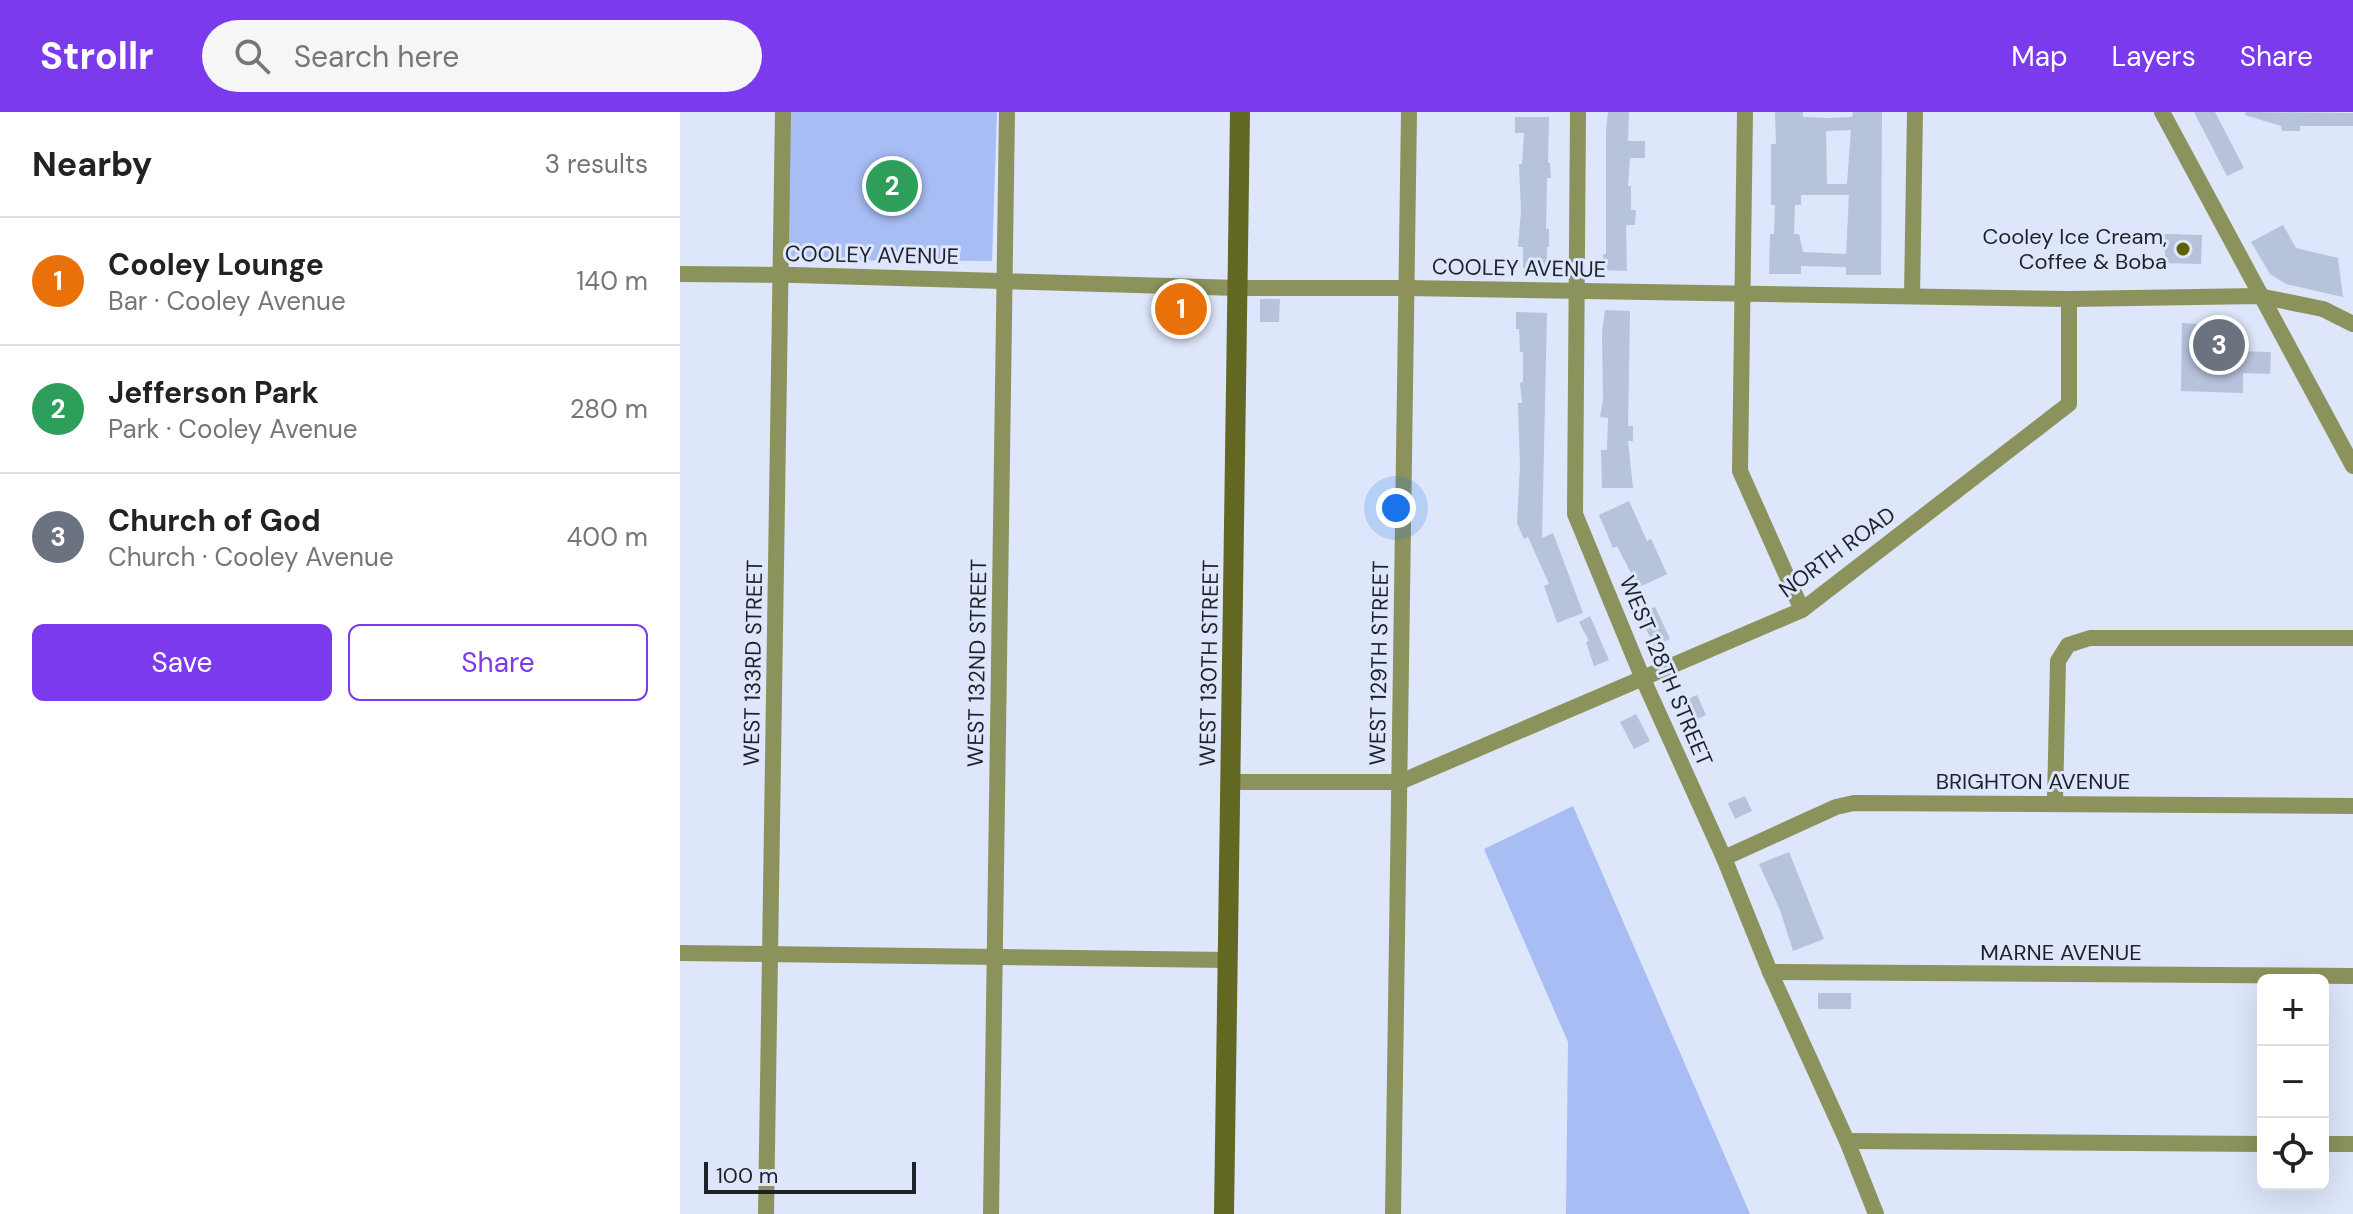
<!DOCTYPE html>
<meta charset="utf-8">
<style>
body{margin:0;font-family:"DM Sans",sans-serif;background:#f6f6f6;color:#222}
.controls{position:absolute;right:24px;bottom:24px;display:grid;overflow:hidden;border-radius:12px;box-shadow:0 8px 32px #0002}
.controls button{width:72px;height:72px;display:grid;place-items:center;padding:0;border:0;border-bottom:2px solid #e0e0e0;background:#fff;color:#222;font:40px sans-serif}
.scale{position:absolute;left:24px;bottom:20px;width:212px;box-sizing:border-box;padding-left:8px;border:4px solid #1d212a;border-top:0;font-size:22px;line-height:28px;white-space:nowrap;color:#1d212a;-webkit-text-stroke:6px #dde6fa;paint-order:stroke}
.you{position:absolute;left:716px;top:396px;width:28px;height:28px;margin:-20px;border:6px solid #fff;border-radius:50%;background:#1a73e8;box-shadow:0 0 0 12px #1a73e833}
.badge{display:grid;place-items:center;width:52px;height:52px;border-radius:50%;background:#7c3aed;color:#fff;font-size:26px;font-weight:700}
.pin{position:absolute;translate:-50% -50%;border:4px solid #fff;box-shadow:0 2px 8px #0006}
.list{margin:0;padding:0;list-style:none}
h2{display:flex;justify-content:space-between;align-items:center;height:104px;margin:0;padding:0 32px;font-size:34px}
h2 small{font-size:26px;font-weight:400;color:#767676}
.list li{display:grid;grid-template-columns:52px 1fr auto;gap:24px;align-items:center;box-sizing:border-box;height:128px;padding:0 32px;border-top:2px solid #e0e0e0}
.list b{display:block;font-size:30px;white-space:nowrap}
.list p{margin:0;font-size:26px;white-space:nowrap;color:#767676}
.list em{font-size:26px;font-style:normal;color:#767676}
.actions{display:flex;gap:16px;padding:24px 32px}
.actions a{flex:1;padding:18px 0;border:2px solid #7c3aed;border-radius:12px;text-align:center;font-size:28px;color:#7c3aed}
.actions .main{background:#7c3aed;color:#fff}
.icon{flex:none;width:44px;height:44px;fill:none;stroke:currentColor;stroke-width:2;stroke-linecap:round;stroke-linejoin:round}
.map{position:relative;flex:none;width:1673px;height:1102px;overflow:hidden}
header{display:flex;align-items:center;gap:48px;box-sizing:border-box;height:112px;padding:0 40px;background:#7c3aed;color:#fff}
header strong{font-size:38px}
nav{display:flex;gap:44px;margin-inline-start:auto;font-size:28px}
.search{width:560px;height:72px;background:#f6f6f6;display:flex;align-items:center;gap:20px;box-sizing:border-box;padding:0 28px;border-radius:44px;color:#767676;font-size:30px}
main{display:flex}
aside{flex:1;background:#fff}
.map>svg:first-child{display:block}
.green{fill:#a7bdf4}
.building{fill:#b7c2db;fill-rule:evenodd}
.lines{fill:none;stroke-linecap:round;stroke-linejoin:round}
.minor{stroke:#8c925b;stroke-width:16}
.secondary{stroke:#626722;stroke-width:20}
.poi-dot{fill:#5d6200;stroke:#dde6fa;stroke-width:3}
.labels{text-anchor:middle;dominant-baseline:central;stroke-width:6;stroke-linejoin:round;paint-order:stroke}
.poi-label{font-size:22px;fill:#1d212a;stroke:#dde6fa;text-anchor:end}
.street-label{font-size:22px;fill:#1d212a;stroke:#dde6fa}
</style>
<header>
<strong>Strollr</strong>
<div class="search"><svg class="icon" aria-label="search" viewBox="0 0 24 24"><circle cx="10" cy="10" r="6"/><path d="M15 15l6 6"/></svg>Search here</div>
<nav><a>Map</a><a>Layers</a><a>Share</a></nav>
</header>
<main>
<aside>
<h2>Nearby<small>3 results</small></h2>
<ul class="list">
<li><span class="badge" style="background:#e8710a">1</span><div><b>Cooley Lounge</b><p>Bar · Cooley Avenue</p></div><em>140 m</em></li>
<li><span class="badge" style="background:#2e9e5b">2</span><div><b>Jefferson Park</b><p>Park · Cooley Avenue</p></div><em>280 m</em></li>
<li><span class="badge" style="background:#6b7280">3</span><div><b>Church of God</b><p>Church · Cooley Avenue</p></div><em>400 m</em></li>
</ul>
<div class="actions"><a class="main">Save</a><a>Share</a></div>
</aside>
<div class="map">
<svg width="1673" height="1102" viewBox="0 0 1673 1102">
<rect width="100%" height="100%" fill="#dde6fa"/>
<g class="green">
<polygon points="110,0 317,0 312,149 108,148"/>
<polygon points="893,694 1070,1102 886,1102 888,930 804,737"/>
</g>
<g class="building">
<polygon points="928,0 949,0 948,29 965,29 965,46 950,46 948,74 951,74 951,98 956,98 955,113 946,113 947,159 922,158 923,142 926,142 926,18"/>
<path d="M1095 0H1123V5L1148 6 1172 5 1173 0H1202L1201 163H1166V155L1121 154V162H1089L1090 122H1094L1095 93H1091V32H1096ZM1171 18 1167 72H1147L1146 19ZM1121 83H1169L1166 142 1123 140 1119 122H1114L1115 93H1121Z"/>
<polygon points="1514,0 1535,0 1564,56 1547,64"/>
<polygon points="1566,0 1673,1 1673,14 1620,14 1620,19 1602,19 1601,14 1565,3"/>
<polygon points="835,5 869,5 868,51 870,51 871,66 867,66 866,117 869,117 869,135 867,135 867,156 843,156 843,135 838,135 841,99 839,52 842,52 844,21 835,21"/>
<polygon points="1603,113 1616,136 1658,146 1663,185 1606,172 1590,162 1571,130"/>
<polygon points="1485,122 1522,123 1521,152 1485,151"/>
<polygon points="484,186 524,186 524,209 484,209 484,204 479,204 479,190 484,190"/>
<polygon points="580,187 600,187 599,210 580,210"/>
<polygon points="925,198 950,199 948,314 953,314 953,329 948,329 953,376 922,376 921,338 927,338 928,306 920,305 923,288 922,220"/>
<polygon points="836,200 867,201 862,426 873,421 903,501 877,511 864,474 869,472 848,425 844,427 837,411 840,353 838,291 842,291 840,271 843,270 843,240 840,240 839,217 836,217"/>
<polygon points="1502,211 1534,213 1534,216 1553,221 1553,239 1591,240 1590,262 1563,261 1563,281 1501,279"/>
<polygon points="949,389 967,429 971,427 987,462 955,477 949,464 952,463 937,434 933,436 919,403"/>
<polygon points="975,495 990,527 974,534 959,502"/>
<polygon points="910,504 929,548 914,554 906,530 909,529 899,510"/>
<polygon points="1017,583 1026,603 1010,610 1002,590"/>
<polygon points="956,602 970,629 954,637 940,610"/>
<polygon points="1065,684 1072,699 1055,707 1048,691"/>
<polygon points="1109,740 1144,827 1113,839 1100,798 1079,752"/>
<rect x="1138" y="881" width="33" height="16"/>
</g>
<g class="lines">
<g class="minor">
<polyline points="898,0 895,402 963,567 1044,746 1090,860 1167,1029 1196,1102"/>
<polyline points="1065,0 1060,359 1122,498"/>
<polyline points="1482,0 1673,354"/>
<polyline points="0,162 114,163 558,176 726,176 1389,187 1579,184 1643,197 1673,212"/>
<polyline points="1232,184 1235,0"/>
<polyline points="551,670 720,670 1122,498 1389,292 1389,187"/>
<polyline points="1375,691 1378,549 1388,533 1410,526 1673,526"/>
<polyline points="1044,746 1156,695 1174,691 1673,694"/>
<polyline points="0,841 548,848"/>
<polyline points="1090,860 1673,864"/>
<polyline points="1167,1029 1583,1032"/>
<polyline points="1643,1032 1673,1032"/>
<polyline points="86,1102 103,0"/>
<polyline points="311,1102 327,0"/>
<polyline points="713,1102 729,0"/>
</g>
<polyline class="secondary" points="544,1102 560,0"/>
</g>
<circle class="poi-dot" cx="1503" cy="137" r="8"/>
<g class="labels">
<g class="poi-label">
<text x="1487" y="124">Cooley Ice Cream,<tspan x="1487" dy="25">Coffee &amp; Boba</tspan></text>
</g>
<g class="street-label">
<text transform="translate(192 143) rotate(1)">COOLEY AVENUE</text>
<text transform="translate(839 156) rotate(1)">COOLEY AVENUE</text>
<text transform="translate(1157 440) rotate(-36)">NORTH ROAD</text>
<text transform="translate(73 551) rotate(-89)">WEST 133RD STREET</text>
<text transform="translate(297 551) rotate(-89)">WEST 132ND STREET</text>
<text transform="translate(529 551) rotate(-89)">WEST 130TH STREET</text>
<text transform="translate(699 551) rotate(-89)">WEST 129TH STREET</text>
<text transform="translate(986 559) rotate(67)">WEST 128TH STREET</text>
<text x="1353" y="669">BRIGHTON AVENUE</text>
<text x="1381" y="840">MARNE AVENUE</text>
</g>
</g>
</svg>
<div class="controls">
<button>+</button>
<button>−</button>
<button><svg class="icon" aria-label="locate" viewBox="0 0 24 24"><circle cx="12" cy="12" r="6"/><path d="M12 2v4M12 18v4M2 12h4M18 12h4"/></svg></button>
</div>
<div class="scale">100 m</div>
<div class="you"></div>
<div class="pin badge" style="left:501px;top:197px;background:#e8710a">1</div>
<div class="pin badge" style="left:212px;top:74px;background:#2e9e5b">2</div>
<div class="pin badge" style="left:1539px;top:233px;background:#6b7280">3</div>
</div>
</main>
